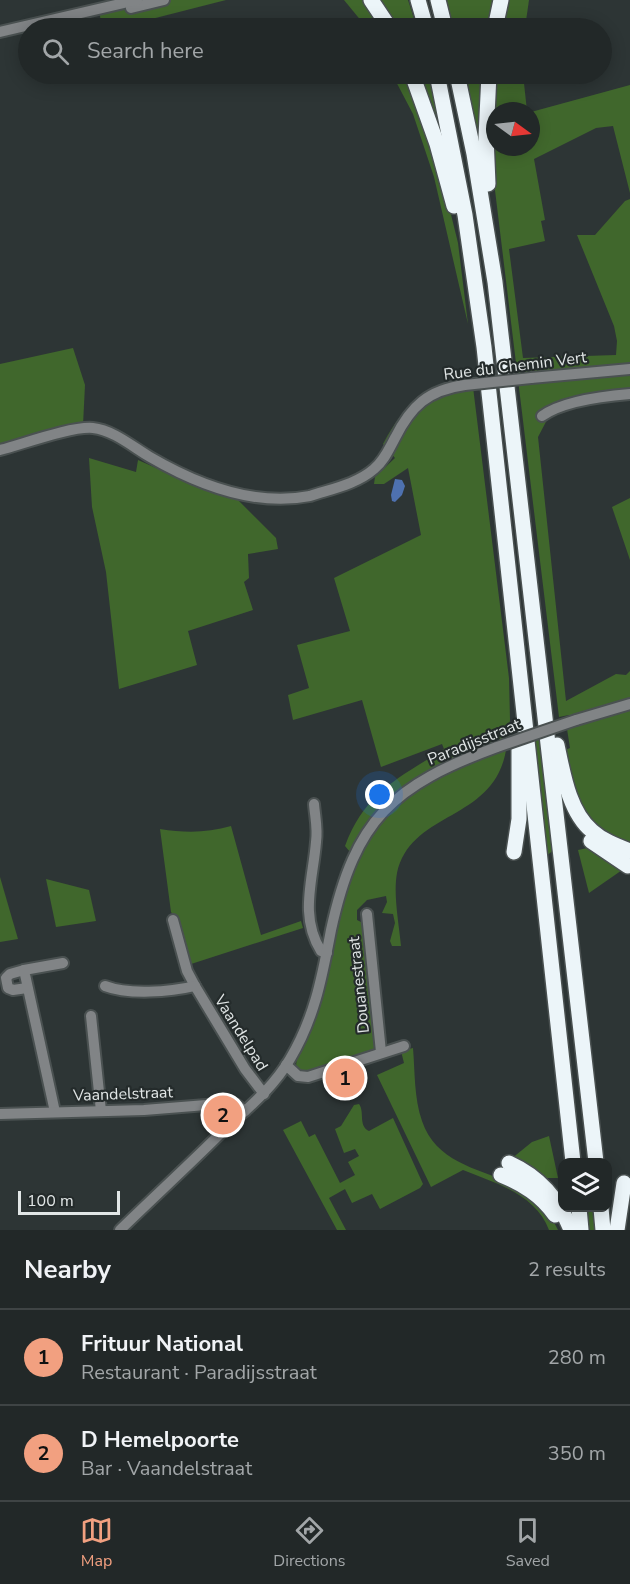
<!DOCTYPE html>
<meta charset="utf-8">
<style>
body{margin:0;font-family:"Nunito Sans",sans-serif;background:#2e3434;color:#f1f3f6}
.controls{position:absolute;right:18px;bottom:18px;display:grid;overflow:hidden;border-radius:12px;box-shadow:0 3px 15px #0003}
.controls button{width:54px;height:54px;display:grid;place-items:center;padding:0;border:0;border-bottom:2px solid #3f4445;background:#222828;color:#f1f3f6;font:30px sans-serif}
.compass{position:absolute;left:486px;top:102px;width:54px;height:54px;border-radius:50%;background:#222828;box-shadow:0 3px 15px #0003;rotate:105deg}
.scale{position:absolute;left:18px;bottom:15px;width:102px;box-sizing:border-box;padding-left:6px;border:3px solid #e1e6e6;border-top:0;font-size:16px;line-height:21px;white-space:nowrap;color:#e1e6e6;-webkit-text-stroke:4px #242b2b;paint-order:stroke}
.you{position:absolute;left:380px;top:795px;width:21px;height:21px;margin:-15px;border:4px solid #fff;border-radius:50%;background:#1a73e8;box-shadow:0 0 0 9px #1a73e833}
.badge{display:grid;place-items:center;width:39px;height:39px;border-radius:50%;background:#f2a080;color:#111;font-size:20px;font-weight:700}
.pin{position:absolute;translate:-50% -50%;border:3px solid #fff;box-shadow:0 2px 6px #0006}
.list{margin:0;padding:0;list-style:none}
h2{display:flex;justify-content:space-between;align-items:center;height:78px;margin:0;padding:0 24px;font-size:26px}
h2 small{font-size:20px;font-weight:400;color:#a2a6a8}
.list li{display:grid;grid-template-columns:39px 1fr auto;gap:18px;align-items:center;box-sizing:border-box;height:96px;padding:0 24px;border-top:2px solid #3f4445}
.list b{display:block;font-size:22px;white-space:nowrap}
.list p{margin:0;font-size:20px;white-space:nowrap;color:#a2a6a8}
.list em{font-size:20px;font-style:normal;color:#a2a6a8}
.icon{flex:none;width:33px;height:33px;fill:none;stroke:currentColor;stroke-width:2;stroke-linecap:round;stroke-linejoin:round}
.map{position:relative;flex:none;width:630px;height:1230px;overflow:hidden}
.search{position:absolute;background:#222828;box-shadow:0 3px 15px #0003;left:18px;right:18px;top:18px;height:66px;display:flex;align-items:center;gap:15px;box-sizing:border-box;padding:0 21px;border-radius:33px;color:#a2a6a8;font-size:22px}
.sheet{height:270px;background:#222828}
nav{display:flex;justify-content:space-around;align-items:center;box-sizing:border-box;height:84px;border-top:2px solid #3f4445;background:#222828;font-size:16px;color:#a2a6a8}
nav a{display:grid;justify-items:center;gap:3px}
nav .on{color:#f2a080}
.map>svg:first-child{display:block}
.green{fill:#40672c}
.water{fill:#4e71b0}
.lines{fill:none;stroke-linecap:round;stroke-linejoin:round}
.minor-casing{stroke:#4a5151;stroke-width:14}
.highway-casing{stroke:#4a5151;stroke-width:18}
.minor{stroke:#818486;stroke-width:10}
.highway{stroke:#ecf5f9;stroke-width:15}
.minor-bridge-casing{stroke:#4a5151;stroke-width:14;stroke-linecap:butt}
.minor-bridge{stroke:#818486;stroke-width:10}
.labels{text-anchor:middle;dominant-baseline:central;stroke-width:4.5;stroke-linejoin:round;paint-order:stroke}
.street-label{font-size:16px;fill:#e1e6e6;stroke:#242b2b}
</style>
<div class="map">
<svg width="630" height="1230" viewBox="0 0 630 1230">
<rect width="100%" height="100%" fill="#2d3535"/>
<g class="green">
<polygon points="108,0 226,0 132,24 102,28 98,4"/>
<polygon points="344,0 408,0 417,28 367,28"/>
<polygon points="445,0 529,0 525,28 452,28"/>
<polygon points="392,74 430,74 451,166 441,174 458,243 468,324 434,177 413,114"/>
<polygon points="464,74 523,74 527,111 495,111 495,147 531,147 531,112 630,85 630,193 613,126 596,128 534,159 545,220 541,221 545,241 509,249 523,358 616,355 617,341 614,326 577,235 595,235 625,201 630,199 630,391 556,411 548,418 538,437 566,701 616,674 626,675 630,671 630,699 571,717 569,715 559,717 494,182 479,138"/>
<polygon points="73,348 85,385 83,425 0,447 0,364"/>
<path d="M472 379 509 678 510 720 507 737C462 755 415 770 381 805 367 819 359 836 350 852L345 846C365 792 399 778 444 749L442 744 381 767 362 700 293 720 288 695 309 688 297 645 350 631 334 578 421 535 408 468 384 484H374L375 477 395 458 383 444C406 401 424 389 472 379Z"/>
<polygon points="89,458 136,472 138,460 206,490 236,498 276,538 278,549 248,554 249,578 244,582 253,610 188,631 197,665 119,689 106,572 92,507"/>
<polygon points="630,498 630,560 612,507"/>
<path d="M630 709V848C623 845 614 842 608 838 577 819 571 782 565 750L570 748 567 729Z"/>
<polygon points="542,738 555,849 545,857 533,741"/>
<path d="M506 750C494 822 411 810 397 873 393 894 399 924 401 946H392L390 941 395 923 393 914 382 913 387 902 386 896 367 900 357 910V920L363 923 376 1049 308 1072 299 1071 296 1067C296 1056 303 1048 307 1038 315 1021 320 1003 325 986 333 956 336 925 344 896 361 839 392 799 445 772 464 763 486 757 506 750Z"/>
<path d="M231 826 261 935 301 921 303 928 188 965 175 918 171 912 160 829C185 833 207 833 231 826Z"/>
<polygon points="592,847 625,868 589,893 578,850"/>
<polygon points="0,877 18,939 0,942"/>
<polygon points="46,879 89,890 96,921 56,927"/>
<path d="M413 1048C415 1072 414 1098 422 1121 438 1168 489 1169 526 1191 540 1200 551 1215 558 1230H549C536 1194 495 1183 463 1170L431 1187 377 1075 404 1063 401 1051Z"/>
<path d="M359 1104C365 1112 358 1126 369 1131L393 1118 423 1184 420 1188 380 1209 372 1194 352 1203 345 1189 329 1198 346 1230H337L283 1130 301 1121 309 1137 315 1134 340 1183 355 1175 348 1162 359 1156 355 1149 344 1153 335 1129 341 1126 354 1105Z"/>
<polygon points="549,1136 558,1178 543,1178 511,1159 532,1142"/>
<polygon points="584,1208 596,1208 598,1230 586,1230"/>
</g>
<polygon class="water" points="395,479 402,480 405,486 402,495 395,502 392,501 391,495"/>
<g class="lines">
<g class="minor-casing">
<g id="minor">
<polyline points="131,8 164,0"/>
<polyline points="0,32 137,0"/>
<polyline points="531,378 630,369"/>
<path d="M542 416C563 401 605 396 630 394"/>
<path d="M0 450C23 444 72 426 93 428 113 430 133 447 150 457 198 485 254 507 310 496 331 489 357 484 374 469 384 461 389 449 395 438 411 406 428 390 465 385"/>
<polyline points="576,720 630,704"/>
<path d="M314 804C315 817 318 829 316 842 313 880 299 916 321 951L327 953"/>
<polyline points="367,914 381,1052"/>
<polyline points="173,920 187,971 195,986 245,1069 264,1094"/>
<polyline points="24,970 10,974 6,978 8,988 13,990 27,988"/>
<path d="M105 986C128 995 170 992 195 986"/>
<polyline points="91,1016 101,1111"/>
<polyline points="286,1065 298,1076 308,1077 404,1046"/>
<polyline points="55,1112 24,970 63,963"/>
<polyline points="0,1114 144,1110 231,1103 237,1105 245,1111"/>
<path d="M120 1230C155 1196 191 1163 225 1129 249 1107 273 1088 290 1059 315 1017 322 977 331 930 355 819 393 785 497 747"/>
</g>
</g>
<g class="highway-casing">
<g id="highway">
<polyline points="371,0 389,27"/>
<polyline points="418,0 426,28"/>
<polyline points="438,0 445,28"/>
<polyline points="495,28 501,0"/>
<polyline points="412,74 437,144 454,206"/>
<polyline points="437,74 465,215 484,347 573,1162"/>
<polyline points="457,74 474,154 495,282 596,1162"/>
<polyline points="488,184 486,137 489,74"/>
<path d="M557 745C563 773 569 812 592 831 603 841 617 846 630 851"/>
<polyline points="591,841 628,866"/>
<polyline points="514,852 519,819 519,744"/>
<path d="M509 1163C540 1177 559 1199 571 1230"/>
<path d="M501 1175C523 1184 541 1195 555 1215"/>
<polyline points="579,1208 581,1230"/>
<polyline points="601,1208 603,1230"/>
<polyline points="617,1230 624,1183"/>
</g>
</g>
<use href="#minor" class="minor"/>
<use href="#highway" class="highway"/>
<g class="minor-bridge-casing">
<g id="minor-bridge">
<polyline points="465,385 531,378"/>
<polyline points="497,747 576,720"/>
</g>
</g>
<use href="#minor-bridge" class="minor-bridge"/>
</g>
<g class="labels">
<g class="street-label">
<text transform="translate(515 366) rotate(-7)">Rue du Chemin Vert</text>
<text transform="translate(474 742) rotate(-22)">Paradijsstraat</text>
<text transform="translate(359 985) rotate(-96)">Douanestraat</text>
<text transform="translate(241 1033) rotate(58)">Vaandelpad</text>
<text transform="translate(123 1094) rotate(-2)">Vaandelstraat</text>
</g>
</g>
</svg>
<div class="controls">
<button><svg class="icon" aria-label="layers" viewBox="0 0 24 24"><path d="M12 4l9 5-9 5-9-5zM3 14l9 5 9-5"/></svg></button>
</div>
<svg class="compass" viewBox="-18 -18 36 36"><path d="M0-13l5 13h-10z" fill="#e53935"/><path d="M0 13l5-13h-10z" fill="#a2a6a8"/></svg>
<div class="scale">100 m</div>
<div class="you"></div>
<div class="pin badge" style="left:345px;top:1078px">1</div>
<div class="pin badge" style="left:223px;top:1115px">2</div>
<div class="search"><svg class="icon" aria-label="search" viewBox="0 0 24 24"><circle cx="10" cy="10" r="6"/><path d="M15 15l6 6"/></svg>Search here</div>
</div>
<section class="sheet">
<h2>Nearby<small>2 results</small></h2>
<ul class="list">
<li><span class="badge">1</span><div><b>Frituur National</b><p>Restaurant · Paradijsstraat</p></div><em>280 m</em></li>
<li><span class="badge">2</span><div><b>D Hemelpoorte</b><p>Bar · Vaandelstraat</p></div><em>350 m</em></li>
</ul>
</section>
<nav>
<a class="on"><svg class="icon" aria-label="map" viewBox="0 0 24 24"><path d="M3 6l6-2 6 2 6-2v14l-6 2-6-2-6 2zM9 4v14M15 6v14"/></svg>Map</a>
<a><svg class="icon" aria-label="directions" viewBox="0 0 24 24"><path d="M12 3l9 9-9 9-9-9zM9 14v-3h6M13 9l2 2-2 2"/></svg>Directions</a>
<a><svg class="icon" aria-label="saved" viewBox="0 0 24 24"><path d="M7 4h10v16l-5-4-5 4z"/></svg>Saved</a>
</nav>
